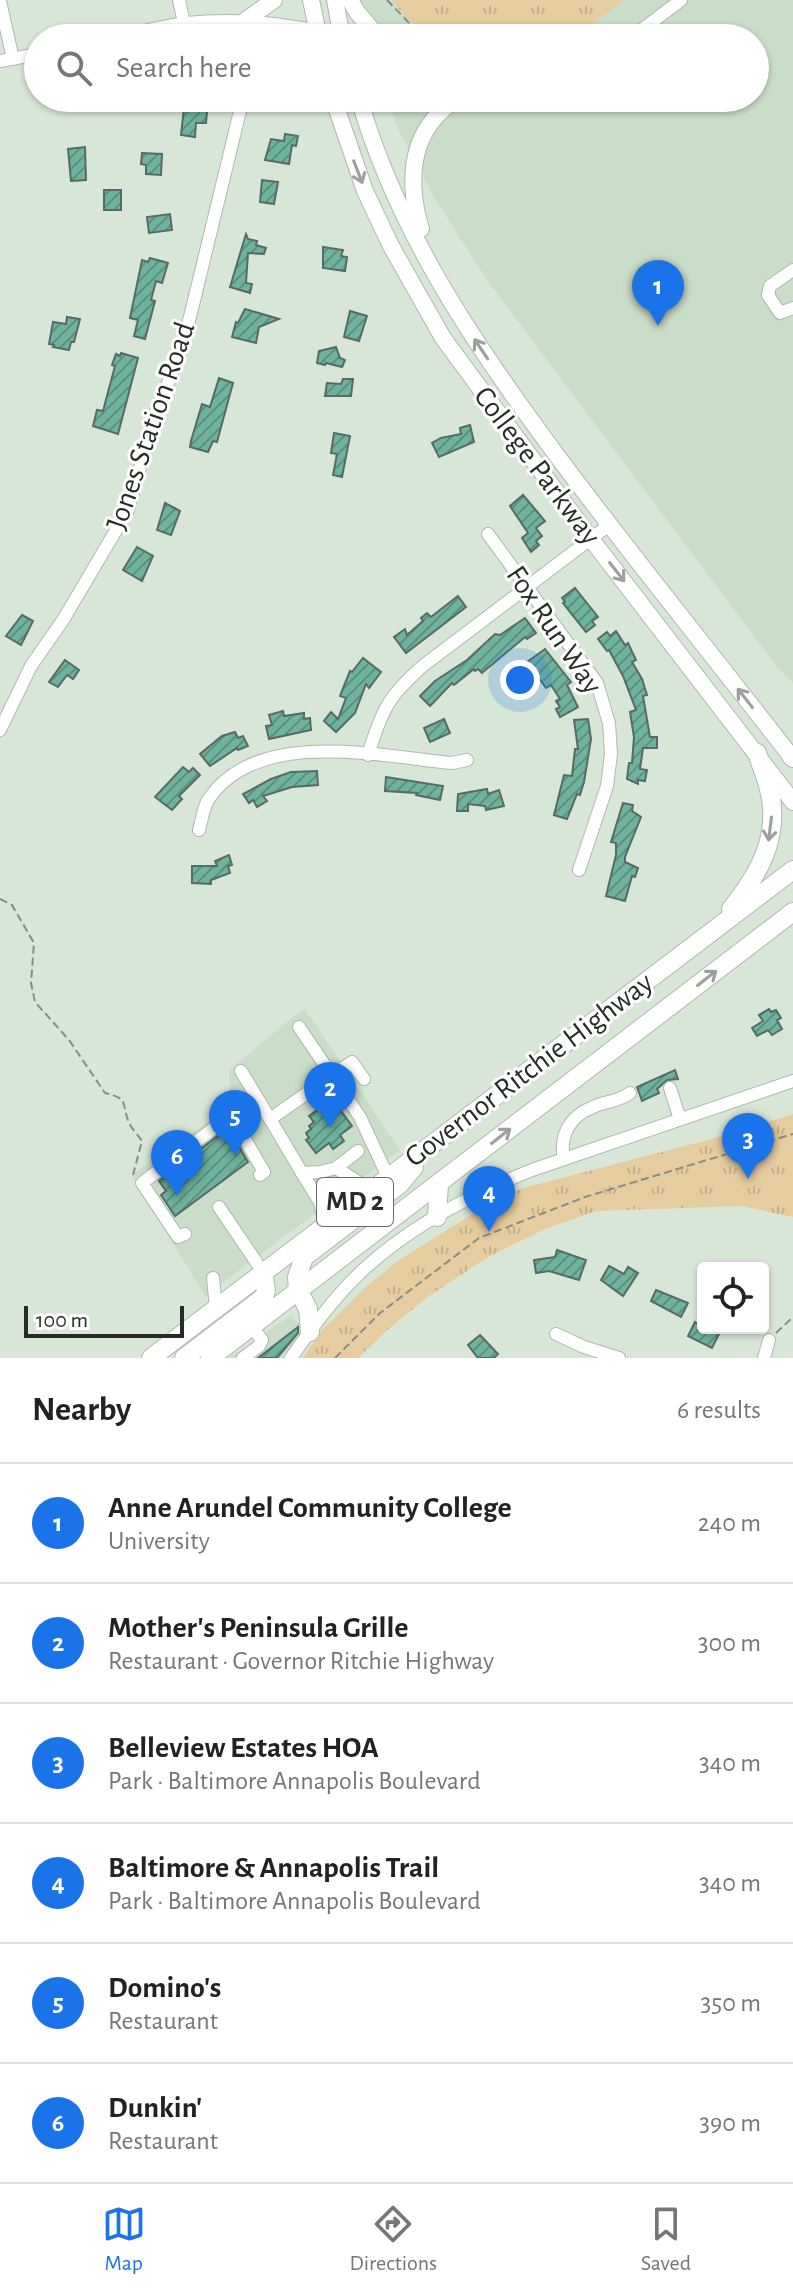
<!DOCTYPE html>
<meta charset="utf-8">
<style>
body{margin:0;font-family:"Alegreya Sans",sans-serif;background:#f6f6f6;color:#222}
.controls{position:absolute;right:24px;bottom:24px;display:grid;overflow:hidden;border-radius:8px;box-shadow:0 2px 6px #0004}
.controls button{width:72px;height:72px;display:grid;place-items:center;padding:0;border:0;border-bottom:2px solid #e0e0e0;background:#fff;color:#222;font:40px sans-serif}
.scale{position:absolute;left:24px;bottom:20px;width:160px;box-sizing:border-box;padding-left:8px;border:4px solid #262c26;border-top:0;font-size:22px;line-height:28px;white-space:nowrap;color:#262c26;-webkit-text-stroke:6px #fff;paint-order:stroke}
.you{position:absolute;left:520px;top:680px;width:28px;height:28px;margin:-20px;border:6px solid #fff;border-radius:50%;background:#1a73e8;box-shadow:0 0 0 12px #1a73e833}
.badge{display:grid;place-items:center;width:52px;height:52px;border-radius:50%;background:#1a73e8;color:#fff;font-size:26px;font-weight:700}
.pin{position:absolute;translate:-50% -66px;filter:drop-shadow(0 2px 4px #0008)}
.pin::after{content:'';position:absolute;top:42px;width:28px;height:24px;background:inherit;clip-path:polygon(0 0,100% 0,50% 100%)}
.list{margin:0;padding:0;list-style:none}
h2{display:flex;justify-content:space-between;align-items:center;height:104px;margin:0;padding:0 32px;font-size:34px}
h2 small{font-size:26px;font-weight:400;color:#767676}
.list li{display:grid;grid-template-columns:52px 1fr auto;gap:24px;align-items:center;box-sizing:border-box;height:120px;padding:0 32px;border-top:2px solid #e0e0e0}
.list b{display:block;font-size:30px;white-space:nowrap}
.list p{margin:0;font-size:26px;white-space:nowrap;color:#767676}
.list em{font-size:26px;font-style:normal;color:#767676}
.icon{flex:none;width:44px;height:44px;fill:none;stroke:currentColor;stroke-width:2;stroke-linecap:round;stroke-linejoin:round}
.map{position:relative;flex:none;width:793px;height:1358px;overflow:hidden}
.search{position:absolute;background:#fff;box-shadow:0 2px 6px #0004;left:24px;right:24px;top:24px;height:88px;display:flex;align-items:center;gap:20px;box-sizing:border-box;padding:0 28px;border-radius:44px;color:#767676;font-size:30px}
.sheet{height:824px;background:#fff}
nav{display:flex;justify-content:space-around;align-items:center;box-sizing:border-box;height:112px;border-top:2px solid #e0e0e0;background:#fff;font-size:22px;color:#767676}
nav a{display:grid;justify-items:center;gap:4px}
nav .on{color:#1a73e8}
.map>svg:first-child{display:block}
.built{fill:#caddc8}
.grass{fill:url(#grass-tufts)}
.building{fill:url(#building-hatch);stroke:#576a64;stroke-width:2}
.lines{fill:none;stroke-linecap:round;stroke-linejoin:round}
.minor-casing{stroke:#adbaab;stroke-width:14}
.major-casing{stroke:#adbaab;stroke-width:18}
.highway-casing{stroke:#adbaab;stroke-width:20}
.path{stroke:#848e83;stroke-width:2;stroke-dasharray:8 4;stroke-linecap:butt}
.minor{stroke:#fff;stroke-width:12}
.major{stroke:#fff;stroke-width:16}
.highway{stroke:#fff;stroke-width:18}
.oneway{stroke:#9da09d}
.labels{text-anchor:middle;dominant-baseline:central;stroke-width:6;stroke-linejoin:round;paint-order:stroke}
.shield{fill:#fff;stroke:#676b67;stroke-width:2}
.shield-label{font-size:28px;font-weight:bold;fill:#262c26}
.street-label{font-size:30px;fill:#262c26;stroke:#fff}
</style>
<div class="map">
<svg width="793" height="1358" viewBox="0 0 793 1358">
<defs>
<pattern id="grass-tufts" width="24" height="20" patternUnits="userSpaceOnUse" patternTransform="scale(2)"><rect width="24" height="20" fill="#e6cda0"/><path d="M3 7l-1-3M5 7V3M7 7l1-3M15 17l-1-3M17 17v-4M19 17l1-3" fill="none" stroke="#c5b08a"/></pattern>
<pattern id="building-hatch" width="6" height="6" patternUnits="userSpaceOnUse" patternTransform="scale(2)"><rect width="6" height="6" fill="#6eb39d"/><path d="M-1 1l2-2M0 6l6-6M5 7l2-2" fill="none" stroke="#5a9280"/></pattern>
</defs>
<rect width="100%" height="100%" fill="#d8e6d7"/>
<g class="built">
<polygon points="360,0 793,0 793,683 777,667 490,284 436,201 398,129 387,98 755,98 755,38 368,38"/>
<polygon points="304,1008 400,1150 205,1296 132,1175 231,1106 229,1070"/>
<polygon points="291,1315 304,1328 282,1358 229,1358"/>
</g>
<g class="grass">
<polygon points="392,0 624,0 588,28 537,38 435,38 406,18"/>
<polygon points="793,1114 793,1217 741,1206 596,1211 545,1229 488,1257 429,1296 393,1325 358,1358 303,1358 322,1330 366,1287 399,1260 482,1208 523,1188 727,1135"/>
</g>
<g class="building">
<polygon points="184,108 207,111 206,123 196,123 195,137 181,135"/>
<polygon points="285,134 298,136 296,146 292,145 289,164 265,160 271,139 284,141"/>
<polygon points="85,147 86,180 71,181 68,149"/>
<polygon points="142,153 162,154 161,175 146,174 146,165 141,164"/>
<polygon points="262,180 278,182 274,204 260,202"/>
<rect x="104" y="190" width="17" height="20"/>
<polygon points="170,214 172,230 149,233 147,217"/>
<polygon points="246,234 248,239 257,241 256,245 266,248 264,254 248,253 246,283 252,284 250,293 230,287"/>
<polygon points="323,247 343,250 341,256 347,257 345,271 323,268"/>
<polygon points="150,258 168,263 162,283 156,281 151,300 155,301 145,339 134,336 138,320 130,318 142,260 148,262"/>
<polygon points="245,309 279,319 259,327 256,343 232,337 236,322 238,323"/>
<polygon points="350,311 367,316 359,341 344,337"/>
<polygon points="67,317 80,319 74,342 71,342 69,350 53,347 54,345 49,344 53,322 66,324"/>
<polygon points="336,347 340,358 345,360 342,367 326,363 325,365 317,363 319,351"/>
<polygon points="121,353 138,358 118,434 93,426 97,410 103,411 115,366 112,365 116,354 120,356"/>
<polygon points="219,378 233,383 217,442 213,441 208,452 190,447 191,441 202,404 210,407"/>
<polygon points="343,379 353,379 351,396 325,396 327,383 341,384"/>
<polygon points="470,425 474,442 439,457 432,443 441,438 461,434 460,428"/>
<polygon points="334,433 350,436 342,477 333,475 337,454 331,453"/>
<polygon points="523,495 545,521 536,528 542,536 536,541 539,545 531,552 522,538 528,533 510,506"/>
<polygon points="165,503 180,511 171,535 157,530"/>
<polygon points="137,547 153,556 142,581 123,570"/>
<polygon points="575,588 598,617 592,621 595,625 586,632 563,603 565,602 562,598"/>
<polygon points="458,596 466,607 406,653 394,637 405,629 407,635 423,621 421,618 427,613 431,617"/>
<polygon points="22,615 33,621 21,645 6,636"/>
<polygon points="525,618 536,633 527,639 525,637 482,673 478,669 475,671 474,669 454,685 452,683 430,706 420,696 435,681 467,660 495,634 500,635"/>
<polygon points="616,631 625,645 628,643 636,660 632,662 642,679 647,695 643,696 650,737 657,737 657,748 643,748 640,769 647,770 645,781 638,780 638,784 627,779 629,763 632,763 634,737 630,712 636,710 623,676 609,650 607,651 598,639 607,632 610,636"/>
<polygon points="545,649 571,682 567,685 578,707 560,717 556,709 560,707 556,701 560,699 551,685 546,688 527,662"/>
<polygon points="363,658 381,672 369,688 366,684 355,713 336,732 324,721 331,712 338,719 346,698 340,696 350,671 352,672"/>
<polygon points="65,660 79,670 73,679 67,675 58,687 49,682"/>
<polygon points="283,711 284,716 304,713 304,719 310,718 311,730 269,739 266,726 272,725 269,715"/>
<polygon points="444,719 450,733 430,742 424,728"/>
<polygon points="588,719 591,739 584,782 580,795 577,794 567,819 554,815 564,775 572,776 575,749 578,749 574,720"/>
<polygon points="235,732 238,738 243,736 248,746 238,750 237,748 210,766 200,754 222,736"/>
<polygon points="183,767 189,772 193,768 200,775 179,796 182,799 172,810 155,797"/>
<polygon points="317,771 318,785 292,787 263,796 267,801 257,807 253,800 249,803 243,794 271,779 291,772"/>
<polygon points="386,777 443,786 440,800 416,795 417,793 385,791"/>
<polygon points="487,789 488,794 499,790 504,806 486,810 485,806 468,804 468,811 457,811 458,794"/>
<polygon points="623,803 633,805 632,811 641,817 625,857 625,862 638,868 635,877 632,876 625,901 606,896 616,855 616,843 611,842"/>
<polygon points="229,855 232,865 228,866 230,873 211,880 211,884 192,883 192,866 217,866 215,861"/>
<polygon points="769,1009 771,1012 776,1010 781,1018 777,1020 782,1029 772,1035 768,1030 757,1036 752,1028 763,1021 759,1015"/>
<polygon points="675,1070 678,1079 667,1080 657,1089 659,1093 642,1101 637,1087"/>
<polygon points="328,1102 331,1106 335,1103 352,1126 340,1135 344,1141 333,1149 329,1143 316,1153 306,1140 309,1138 306,1133 311,1129 309,1126 314,1122 309,1116"/>
<polygon points="228,1128 248,1162 175,1216 161,1195 166,1191 159,1181"/>
<polygon points="557,1250 586,1260 579,1280 549,1271 536,1273 534,1260 555,1257"/>
<polygon points="609,1266 624,1274 628,1267 638,1273 623,1296 601,1280"/>
<polygon points="656,1290 688,1303 681,1317 651,1301"/>
<polygon points="695,1322 703,1328 722,1328 712,1348 688,1336"/>
<polygon points="298,1327 298,1333 277,1358 258,1358"/>
<polygon points="480,1335 498,1354 494,1358 478,1358 468,1345"/>
</g>
<g class="lines">
<g class="minor-casing">
<g id="minor">
<polyline points="179,0 184,23"/>
<polyline points="0,1 13,59"/>
<path d="M114 38C138 33 162 26 187 23 241 17 294 24 347 38"/>
<polyline points="631,38 681,0"/>
<polyline points="0,61 38,54"/>
<polyline points="793,270 770,286 768,295 780,313 793,308"/>
<polyline points="488,534 597,683 609,723 611,754 607,786 579,870"/>
<polyline points="0,730 31,666 63,620 128,510 155,414 178,359 191,313 240,111 246,98"/>
<path d="M368 755C382 710 388 696 424 665L609 525"/>
<path d="M199 830C202 820 203 808 208 800 256 727 379 756 452 763L467 760"/>
<polyline points="299,1027 360,1117 388,1177"/>
<polyline points="241,1071 270,1119"/>
<polyline points="364,1079 352,1062 270,1119 302,1173 321,1172 336,1168 371,1190"/>
<polyline points="670,1088 680,1119"/>
<path d="M564 1159C559 1135 570 1116 593 1107 606 1101 618 1102 630 1093"/>
<polyline points="336,1168 358,1151"/>
<polyline points="302,1173 320,1202 325,1225"/>
<polyline points="219,1207 263,1272"/>
<polyline points="185,1234 178,1237 142,1183 231,1115 264,1172 260,1175"/>
<polyline points="213,1278 216,1308"/>
<polyline points="556,1334 584,1347 619,1358"/>
<polyline points="243,1358 259,1346 262,1340 251,1326"/>
<path d="M291 1358C312 1328 335 1296 362 1271 409 1227 472 1194 532 1170L793 1081"/>
<polyline points="764,1358 769,1340"/>
</g>
</g>
<g class="major-casing">
<g id="major">
<polyline points="311,0 319,38"/>
<polyline points="335,0 342,38"/>
<polyline points="350,0 357,12 379,38"/>
<polyline points="273,38 246,20 274,0"/>
<polyline points="333,98 365,191 391,246 443,338 591,539 793,802"/>
<path d="M359 98C397 231 476 347 558 457 634 559 715 658 793 759"/>
<path d="M421 229C410 194 408 151 433 120 439 112 448 105 456 98"/>
</g>
</g>
<g class="highway-casing">
<g id="highway">
<polyline points="791,756 793,757"/>
<path d="M731 909C759 874 781 836 769 789 766 777 761 765 757 753"/>
<polyline points="437,1217 439,1184"/>
<polyline points="310,1332 308,1309 298,1290 297,1277 304,1257 400,1184 414,1167"/>
<polyline points="151,1358 793,870"/>
<polyline points="184,1358 264,1297 266,1290 263,1272"/>
<polyline points="210,1358 793,912"/>
</g>
</g>
<g class="path">
<polyline points="387,0 411,25 430,38"/>
<path d="M0 899 12 905 34 943 31 983 35 1002 69 1040 105 1093C130 1099 121 1103 129 1123 132 1129 138 1135 142 1141L133 1175"/>
<polyline points="776,1333 793,1317"/>
<polyline points="335,1358 380,1313 479,1238 585,1197 793,1134"/>
</g>
<use href="#minor" class="minor"/>
<use href="#major" class="major"/>
<use href="#highway" class="highway"/>
</g>
<defs><path id="oneway-shaft" d="M-6 0H5M1.5-3L5.5 0L1.5 3" fill="none" stroke-width="1.6" stroke-linecap="round" stroke-linejoin="round" transform="scale(2)"/></defs>
<g class="oneway">
<use href="#oneway-shaft" transform="translate(358 172) rotate(69)"/>
<use href="#oneway-shaft" transform="translate(481 349) rotate(-124)"/>
<use href="#oneway-shaft" transform="translate(617 572) rotate(52)"/>
<use href="#oneway-shaft" transform="translate(745 698) rotate(-128)"/>
<use href="#oneway-shaft" transform="translate(770 829) rotate(97)"/>
<use href="#oneway-shaft" transform="translate(707 978) rotate(-38)"/>
<use href="#oneway-shaft" transform="translate(501 1136) rotate(-38)"/>
</g>
<g class="labels">
<rect class="shield" x="317" y="1178" width="76" height="48" rx="6"/>
<g class="shield-label">
<text x="355" y="1202">MD 2</text>
</g>
<g class="street-label">
<text transform="translate(151 426) rotate(-71)">Jones Station Road</text>
<text transform="translate(537 466) rotate(53)">College Parkway</text>
<text transform="translate(554 630) rotate(56)">Fox Run Way</text>
<text transform="translate(529 1070) rotate(-37)">Governor Ritchie Highway</text>
</g>
</g>
</svg>
<div class="controls">
<button><svg class="icon" aria-label="locate" viewBox="0 0 24 24"><circle cx="12" cy="12" r="6"/><path d="M12 2v4M12 18v4M2 12h4M18 12h4"/></svg></button>
</div>
<div class="scale">100 m</div>
<div class="you"></div>
<div class="pin badge" style="left:658px;top:326px">1</div>
<div class="pin badge" style="left:330px;top:1128px">2</div>
<div class="pin badge" style="left:748px;top:1179px">3</div>
<div class="pin badge" style="left:489px;top:1232px">4</div>
<div class="pin badge" style="left:235px;top:1156px">5</div>
<div class="pin badge" style="left:177px;top:1196px">6</div>
<div class="search"><svg class="icon" aria-label="search" viewBox="0 0 24 24"><circle cx="10" cy="10" r="6"/><path d="M15 15l6 6"/></svg>Search here</div>
</div>
<section class="sheet">
<h2>Nearby<small>6 results</small></h2>
<ul class="list">
<li><span class="badge">1</span><div><b>Anne Arundel Community College</b><p>University</p></div><em>240 m</em></li>
<li><span class="badge">2</span><div><b>Mother's Peninsula Grille</b><p>Restaurant · Governor Ritchie Highway</p></div><em>300 m</em></li>
<li><span class="badge">3</span><div><b>Belleview Estates HOA</b><p>Park · Baltimore Annapolis Boulevard</p></div><em>340 m</em></li>
<li><span class="badge">4</span><div><b>Baltimore &amp; Annapolis Trail</b><p>Park · Baltimore Annapolis Boulevard</p></div><em>340 m</em></li>
<li><span class="badge">5</span><div><b>Domino's</b><p>Restaurant</p></div><em>350 m</em></li>
<li><span class="badge">6</span><div><b>Dunkin'</b><p>Restaurant</p></div><em>390 m</em></li>
</ul>
</section>
<nav>
<a class="on"><svg class="icon" aria-label="map" viewBox="0 0 24 24"><path d="M3 6l6-2 6 2 6-2v14l-6 2-6-2-6 2zM9 4v14M15 6v14"/></svg>Map</a>
<a><svg class="icon" aria-label="directions" viewBox="0 0 24 24"><path d="M12 3l9 9-9 9-9-9zM9 14v-3h6M13 9l2 2-2 2"/></svg>Directions</a>
<a><svg class="icon" aria-label="saved" viewBox="0 0 24 24"><path d="M7 4h10v16l-5-4-5 4z"/></svg>Saved</a>
</nav>
